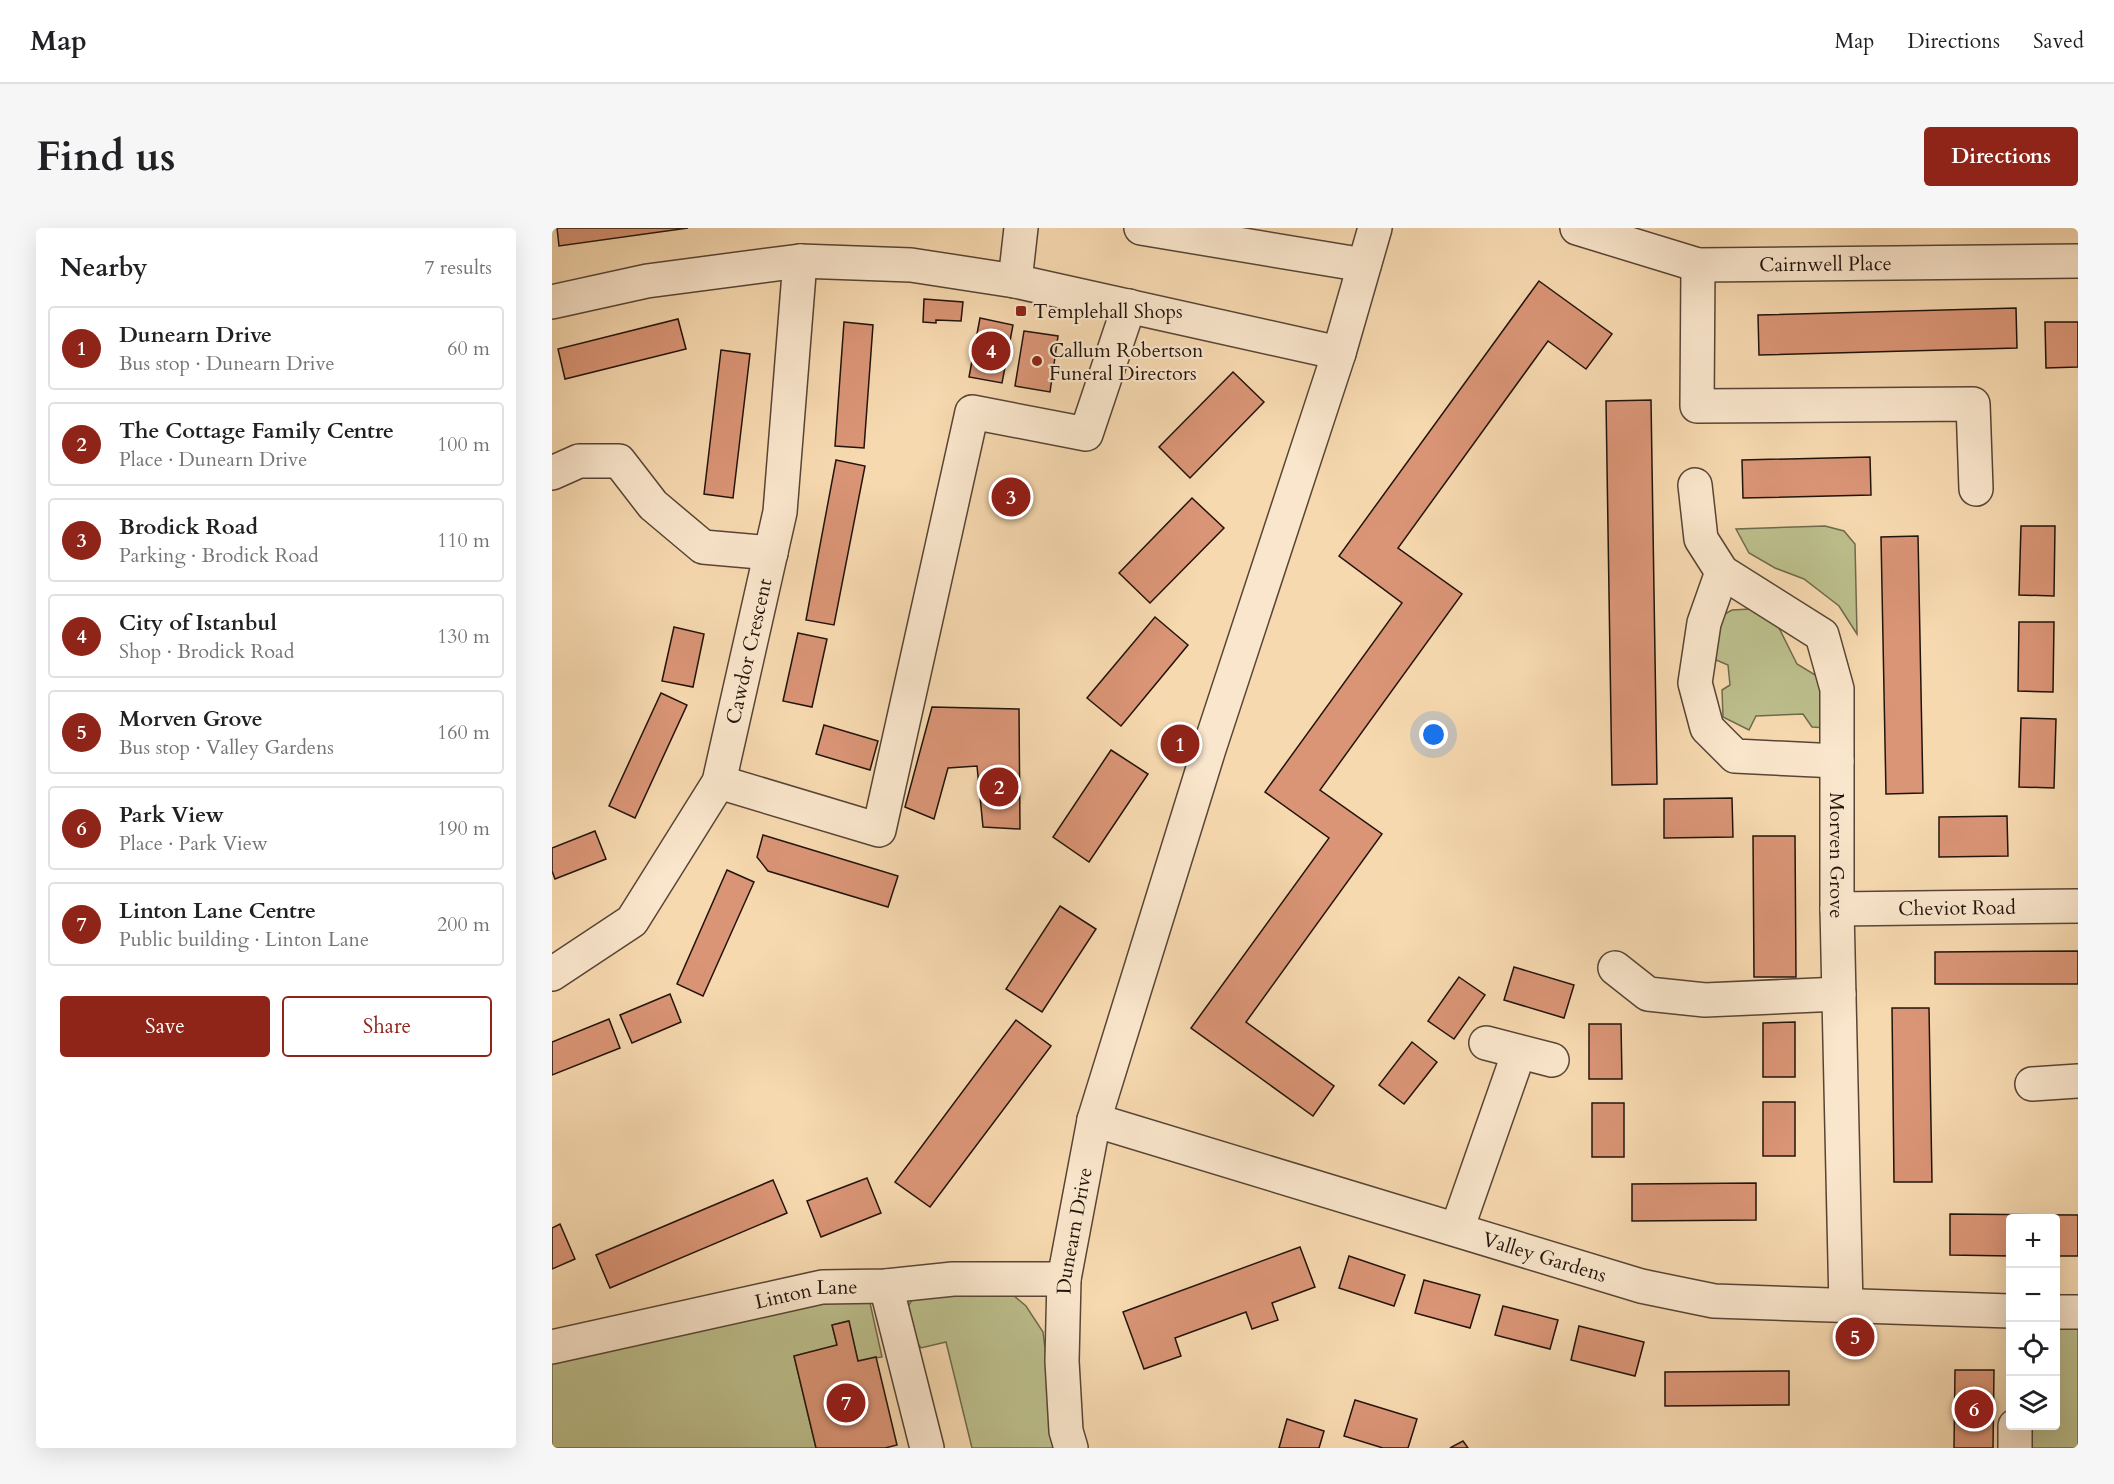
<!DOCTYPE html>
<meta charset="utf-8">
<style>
body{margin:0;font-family:Cardo,serif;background:#f6f6f6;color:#202124}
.controls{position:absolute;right:18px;bottom:18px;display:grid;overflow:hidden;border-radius:6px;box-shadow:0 6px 24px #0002}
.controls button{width:54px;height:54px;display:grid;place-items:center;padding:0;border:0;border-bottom:2px solid #e0e0e0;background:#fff;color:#202124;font:30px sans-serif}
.you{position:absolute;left:882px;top:507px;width:21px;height:21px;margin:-15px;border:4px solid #fff;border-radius:50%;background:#1a73e8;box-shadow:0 0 0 9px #1a73e833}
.badge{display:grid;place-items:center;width:39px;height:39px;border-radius:50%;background:#8f2418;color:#fff;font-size:20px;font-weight:700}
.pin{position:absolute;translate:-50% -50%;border:3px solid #fff;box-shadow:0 2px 6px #0006}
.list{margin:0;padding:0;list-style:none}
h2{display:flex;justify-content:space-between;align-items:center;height:78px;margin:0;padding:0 24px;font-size:26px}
h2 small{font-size:20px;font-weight:400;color:#757577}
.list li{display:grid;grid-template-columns:39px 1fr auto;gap:18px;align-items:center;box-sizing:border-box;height:84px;margin:0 12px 12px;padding:0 12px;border:2px solid #e0e0e0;border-radius:6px}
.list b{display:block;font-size:22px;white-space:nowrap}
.list p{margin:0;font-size:20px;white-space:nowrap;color:#757577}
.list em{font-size:20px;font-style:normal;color:#757577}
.actions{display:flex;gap:12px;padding:18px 24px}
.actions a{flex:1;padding:14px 0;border:2px solid #8f2418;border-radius:6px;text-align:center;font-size:21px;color:#8f2418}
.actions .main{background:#8f2418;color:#fff}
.icon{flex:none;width:33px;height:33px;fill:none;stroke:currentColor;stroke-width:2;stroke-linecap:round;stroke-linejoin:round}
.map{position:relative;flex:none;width:1526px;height:1220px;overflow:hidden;border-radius:6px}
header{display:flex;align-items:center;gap:36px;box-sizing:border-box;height:84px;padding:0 30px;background:#fff;border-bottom:2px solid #e0e0e0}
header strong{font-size:28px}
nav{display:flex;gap:33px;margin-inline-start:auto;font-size:21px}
.intro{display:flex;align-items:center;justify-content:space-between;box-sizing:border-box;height:144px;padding:0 36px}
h1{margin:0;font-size:42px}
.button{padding:15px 27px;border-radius:6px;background:#8f2418;color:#fff;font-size:21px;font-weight:700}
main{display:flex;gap:36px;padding:0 36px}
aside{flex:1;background:#fff;border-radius:6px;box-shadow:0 6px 24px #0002}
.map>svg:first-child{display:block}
.green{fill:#bcbf8c;stroke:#6f6a4c;stroke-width:1.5}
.building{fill:#da9576;stroke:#22140c;stroke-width:1.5}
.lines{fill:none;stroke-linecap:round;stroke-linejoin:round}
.minor-casing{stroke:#574535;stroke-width:36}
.minor{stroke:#fae6cc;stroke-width:33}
.poi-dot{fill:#8f2418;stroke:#fae6cc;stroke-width:2}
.labels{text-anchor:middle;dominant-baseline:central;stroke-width:4.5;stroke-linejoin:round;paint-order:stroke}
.street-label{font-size:20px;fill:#22140c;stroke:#fae6cc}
.poi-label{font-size:20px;fill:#22140c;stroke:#fae6cc;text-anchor:start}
</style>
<header>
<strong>Map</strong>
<nav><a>Map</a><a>Directions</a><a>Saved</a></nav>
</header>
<div class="intro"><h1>Find us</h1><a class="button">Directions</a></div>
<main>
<aside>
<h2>Nearby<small>7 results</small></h2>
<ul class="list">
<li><span class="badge">1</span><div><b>Dunearn Drive</b><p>Bus stop · Dunearn Drive</p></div><em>60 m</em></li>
<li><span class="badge">2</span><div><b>The Cottage Family Centre</b><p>Place · Dunearn Drive</p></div><em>100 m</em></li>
<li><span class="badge">3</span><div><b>Brodick Road</b><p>Parking · Brodick Road</p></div><em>110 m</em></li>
<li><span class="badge">4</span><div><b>City of Istanbul</b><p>Shop · Brodick Road</p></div><em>130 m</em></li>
<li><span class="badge">5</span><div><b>Morven Grove</b><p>Bus stop · Valley Gardens</p></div><em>160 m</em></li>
<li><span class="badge">6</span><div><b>Park View</b><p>Place · Park View</p></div><em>190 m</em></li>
<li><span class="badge">7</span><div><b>Linton Lane Centre</b><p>Public building · Linton Lane</p></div><em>200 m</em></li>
</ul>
<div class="actions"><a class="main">Save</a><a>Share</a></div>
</aside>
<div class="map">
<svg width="1526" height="1220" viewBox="0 0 1526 1220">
<rect width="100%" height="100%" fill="#f7d9b0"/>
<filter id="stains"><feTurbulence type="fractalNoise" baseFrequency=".00333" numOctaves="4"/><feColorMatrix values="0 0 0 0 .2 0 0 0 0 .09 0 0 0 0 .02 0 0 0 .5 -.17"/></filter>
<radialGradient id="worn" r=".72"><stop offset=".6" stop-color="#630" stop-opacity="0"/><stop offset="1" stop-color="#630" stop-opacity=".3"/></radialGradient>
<g class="green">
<polygon points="1273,298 1292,303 1303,316 1305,406 1287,378 1252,351 1223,340 1197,325 1184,301"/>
<polygon points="1217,380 1245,436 1278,456 1275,500 1260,499 1251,486 1204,488 1197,502 1171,489 1170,462 1178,457 1176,437 1157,429 1158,394 1180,382"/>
<polygon points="316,1066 330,1129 306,1133 296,1093 280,1097 285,1117 242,1128 264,1220 0,1220 0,1126"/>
<polygon points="363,1067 461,1067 474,1078 491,1104 505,1220 420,1220 394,1114 369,1120 362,1110 355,1080"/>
<polygon points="1504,1095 1526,1096 1526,1220 1476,1220 1476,1198 1504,1198"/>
</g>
<g class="building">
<polygon points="5,0 136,0 7,18"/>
<polygon points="987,53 1060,106 1034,141 996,113 846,320 910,366 768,562 830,606 694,794 782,858 761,888 639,800 777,610 713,564 850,375 787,328"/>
<polygon points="372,71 411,74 409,93 384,92 384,95 371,94"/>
<polygon points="1464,80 1465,120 1207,127 1206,87"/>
<polygon points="428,90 461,97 450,155 417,149"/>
<polygon points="126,91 134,121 13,151 6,121"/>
<polygon points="292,94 321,97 312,220 283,218"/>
<polygon points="1493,94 1526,94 1526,139 1494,140"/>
<polygon points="472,103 506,108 498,164 463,158"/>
<polygon points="169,122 198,126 181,270 152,266"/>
<polygon points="681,144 712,174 638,250 607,219"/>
<polygon points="1099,172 1105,556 1060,557 1054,173"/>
<polygon points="1318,229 1319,267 1191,270 1190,232"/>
<polygon points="284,232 313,238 282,397 254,392"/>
<polygon points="640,270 672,300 598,375 567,345"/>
<polygon points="1469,298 1503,298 1502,368 1467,367"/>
<polygon points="1366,308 1371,565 1334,566 1329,309"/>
<polygon points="603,389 636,417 569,498 535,470"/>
<polygon points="1467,394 1502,394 1501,464 1466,463"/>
<polygon points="122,399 152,406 141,459 110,453"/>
<polygon points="246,405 275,411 260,479 231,473"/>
<polygon points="109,465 135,477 83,590 57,578"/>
<polygon points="380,479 467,481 468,601 431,599 425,538 396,540 382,591 353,579"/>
<polygon points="1469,490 1504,491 1502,560 1467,559"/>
<polygon points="272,497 326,513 318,542 264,526"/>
<polygon points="559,522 596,546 537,634 501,609"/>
<polygon points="1180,570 1181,609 1112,610 1112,571"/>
<polygon points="1455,588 1456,628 1387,629 1387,589"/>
<polygon points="43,603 54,631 3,651 0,643 0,620"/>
<polygon points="211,607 346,648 336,679 216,643 205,629"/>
<polygon points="1201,608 1243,608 1244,749 1202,749"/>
<polygon points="175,642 202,654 151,768 125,756"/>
<polygon points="508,678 544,701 490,784 454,761"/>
<polygon points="1526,723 1526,756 1383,756 1383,724"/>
<polygon points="962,739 1022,757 1012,790 952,772"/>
<polygon points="907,749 933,767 902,811 876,793"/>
<polygon points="118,766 129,794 80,815 68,787"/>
<polygon points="1340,780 1377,780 1380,954 1342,954"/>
<polygon points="57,791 68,820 0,847 0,814"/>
<polygon points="464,792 499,818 378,979 343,954"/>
<polygon points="1243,794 1243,849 1211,849 1211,795"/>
<polygon points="1037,796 1069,796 1070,851 1037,851"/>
<polygon points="860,814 885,834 852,876 827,857"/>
<rect x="1211" y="874" width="32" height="54"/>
<rect x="1040" y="875" width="32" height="54"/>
<polygon points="315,950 329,985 269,1009 255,973"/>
<polygon points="221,952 235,985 58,1060 44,1027"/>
<polygon points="1204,955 1204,992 1080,993 1080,956"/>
<polygon points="1398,986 1526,987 1526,1028 1504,1028 1504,990 1458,990 1458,1028 1398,1027"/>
<polygon points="8,996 23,1031 0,1041 0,1000"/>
<polygon points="748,1019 763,1059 720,1075 726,1092 700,1101 694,1084 623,1110 629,1128 592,1141 571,1084"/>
<polygon points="797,1028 853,1047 842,1078 787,1060"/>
<polygon points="872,1052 928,1067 918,1100 863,1085"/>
<polygon points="951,1078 1006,1092 998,1121 943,1107"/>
<polygon points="297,1093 306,1133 324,1129 345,1217 333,1220 264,1220 242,1128 285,1117 280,1097"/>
<polygon points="1027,1098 1092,1114 1083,1148 1019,1132"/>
<polygon points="1403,1142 1442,1142 1441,1220 1402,1220"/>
<polygon points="1237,1143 1237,1177 1113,1178 1113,1144"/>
<polygon points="803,1172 865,1191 856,1220 831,1220 792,1208"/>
<polygon points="735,1191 772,1203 767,1220 727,1220"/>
<polygon points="911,1213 916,1220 898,1220"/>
</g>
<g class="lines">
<g class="minor-casing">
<g id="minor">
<polyline points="589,0 812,37"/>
<path id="s1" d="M1025 0 1146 37 1526 33"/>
<polyline points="1146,37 1145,178 1421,176 1424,261"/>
<polyline points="463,53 469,0"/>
<polyline points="0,74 95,53 248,33 359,37 463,53 787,125"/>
<polyline points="0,245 27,233 67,233 101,277 151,319 219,325"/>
<path id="s2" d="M1143 257 1149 311 1170 344 1270 407 1285 461V681L1294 1079"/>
<polyline points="1170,344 1152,395 1143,455 1155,500 1183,528 1285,533"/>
<polyline points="167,554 327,602 420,184 534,206 577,78"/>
<path id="s3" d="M1285 681 1526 678"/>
<polyline points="1063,740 1096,766 1153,772 1287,766"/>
<path id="s4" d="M0 746 80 693 167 554 228 284 248 33"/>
<polyline points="934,815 1000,832"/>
<polyline points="1480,856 1526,853"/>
<path id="s5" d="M542 892 1089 1058 1162 1073 1458 1083"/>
<polyline points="905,1001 967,824"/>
<polyline points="334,1058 375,1220"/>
<polyline points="1504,1084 1526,1084"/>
<path id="s6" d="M0 1119 270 1059 334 1058 401 1051H512"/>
<path id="s7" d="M519 1220 514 1203 510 1133 512 1051 542 892 657 521 787 125 823 0"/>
<polyline points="1463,1220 1463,1198"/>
</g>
</g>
<use href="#minor" class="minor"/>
</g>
<g class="poi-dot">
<rect x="463" y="77" width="12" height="12" rx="3"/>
<circle cx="485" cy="133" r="6"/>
</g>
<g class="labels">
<g class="street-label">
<text stroke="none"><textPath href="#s1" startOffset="254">Cairnwell Place</textPath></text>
<text stroke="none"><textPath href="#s4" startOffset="394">Cawdor Crescent</textPath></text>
<text stroke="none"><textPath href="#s2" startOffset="434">Morven Grove</textPath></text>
<text stroke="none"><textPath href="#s3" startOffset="120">Cheviot Road</textPath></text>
<text stroke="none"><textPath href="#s7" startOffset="219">Dunearn Drive</textPath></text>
<text stroke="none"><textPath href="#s5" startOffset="471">Valley Gardens</textPath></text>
<text stroke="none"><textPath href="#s6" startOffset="260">Linton Lane</textPath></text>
</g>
<g class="poi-label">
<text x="481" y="83">Templehall Shops</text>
<text x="497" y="122">Callum Robertson<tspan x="497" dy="23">Funeral Directors</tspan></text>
</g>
</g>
<rect width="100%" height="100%" filter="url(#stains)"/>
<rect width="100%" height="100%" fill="url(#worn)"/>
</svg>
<div class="controls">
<button>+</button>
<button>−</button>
<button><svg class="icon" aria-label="locate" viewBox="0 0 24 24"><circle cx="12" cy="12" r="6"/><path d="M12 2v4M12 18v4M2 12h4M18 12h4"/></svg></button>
<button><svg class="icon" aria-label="layers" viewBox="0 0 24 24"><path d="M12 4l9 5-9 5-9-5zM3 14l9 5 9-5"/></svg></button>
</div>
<div class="you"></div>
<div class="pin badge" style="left:628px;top:516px">1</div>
<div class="pin badge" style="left:447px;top:559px">2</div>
<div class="pin badge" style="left:459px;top:269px">3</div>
<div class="pin badge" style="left:439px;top:123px">4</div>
<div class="pin badge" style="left:1303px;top:1109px">5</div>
<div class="pin badge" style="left:1422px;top:1181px">6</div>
<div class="pin badge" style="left:294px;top:1175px">7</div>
</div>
</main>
